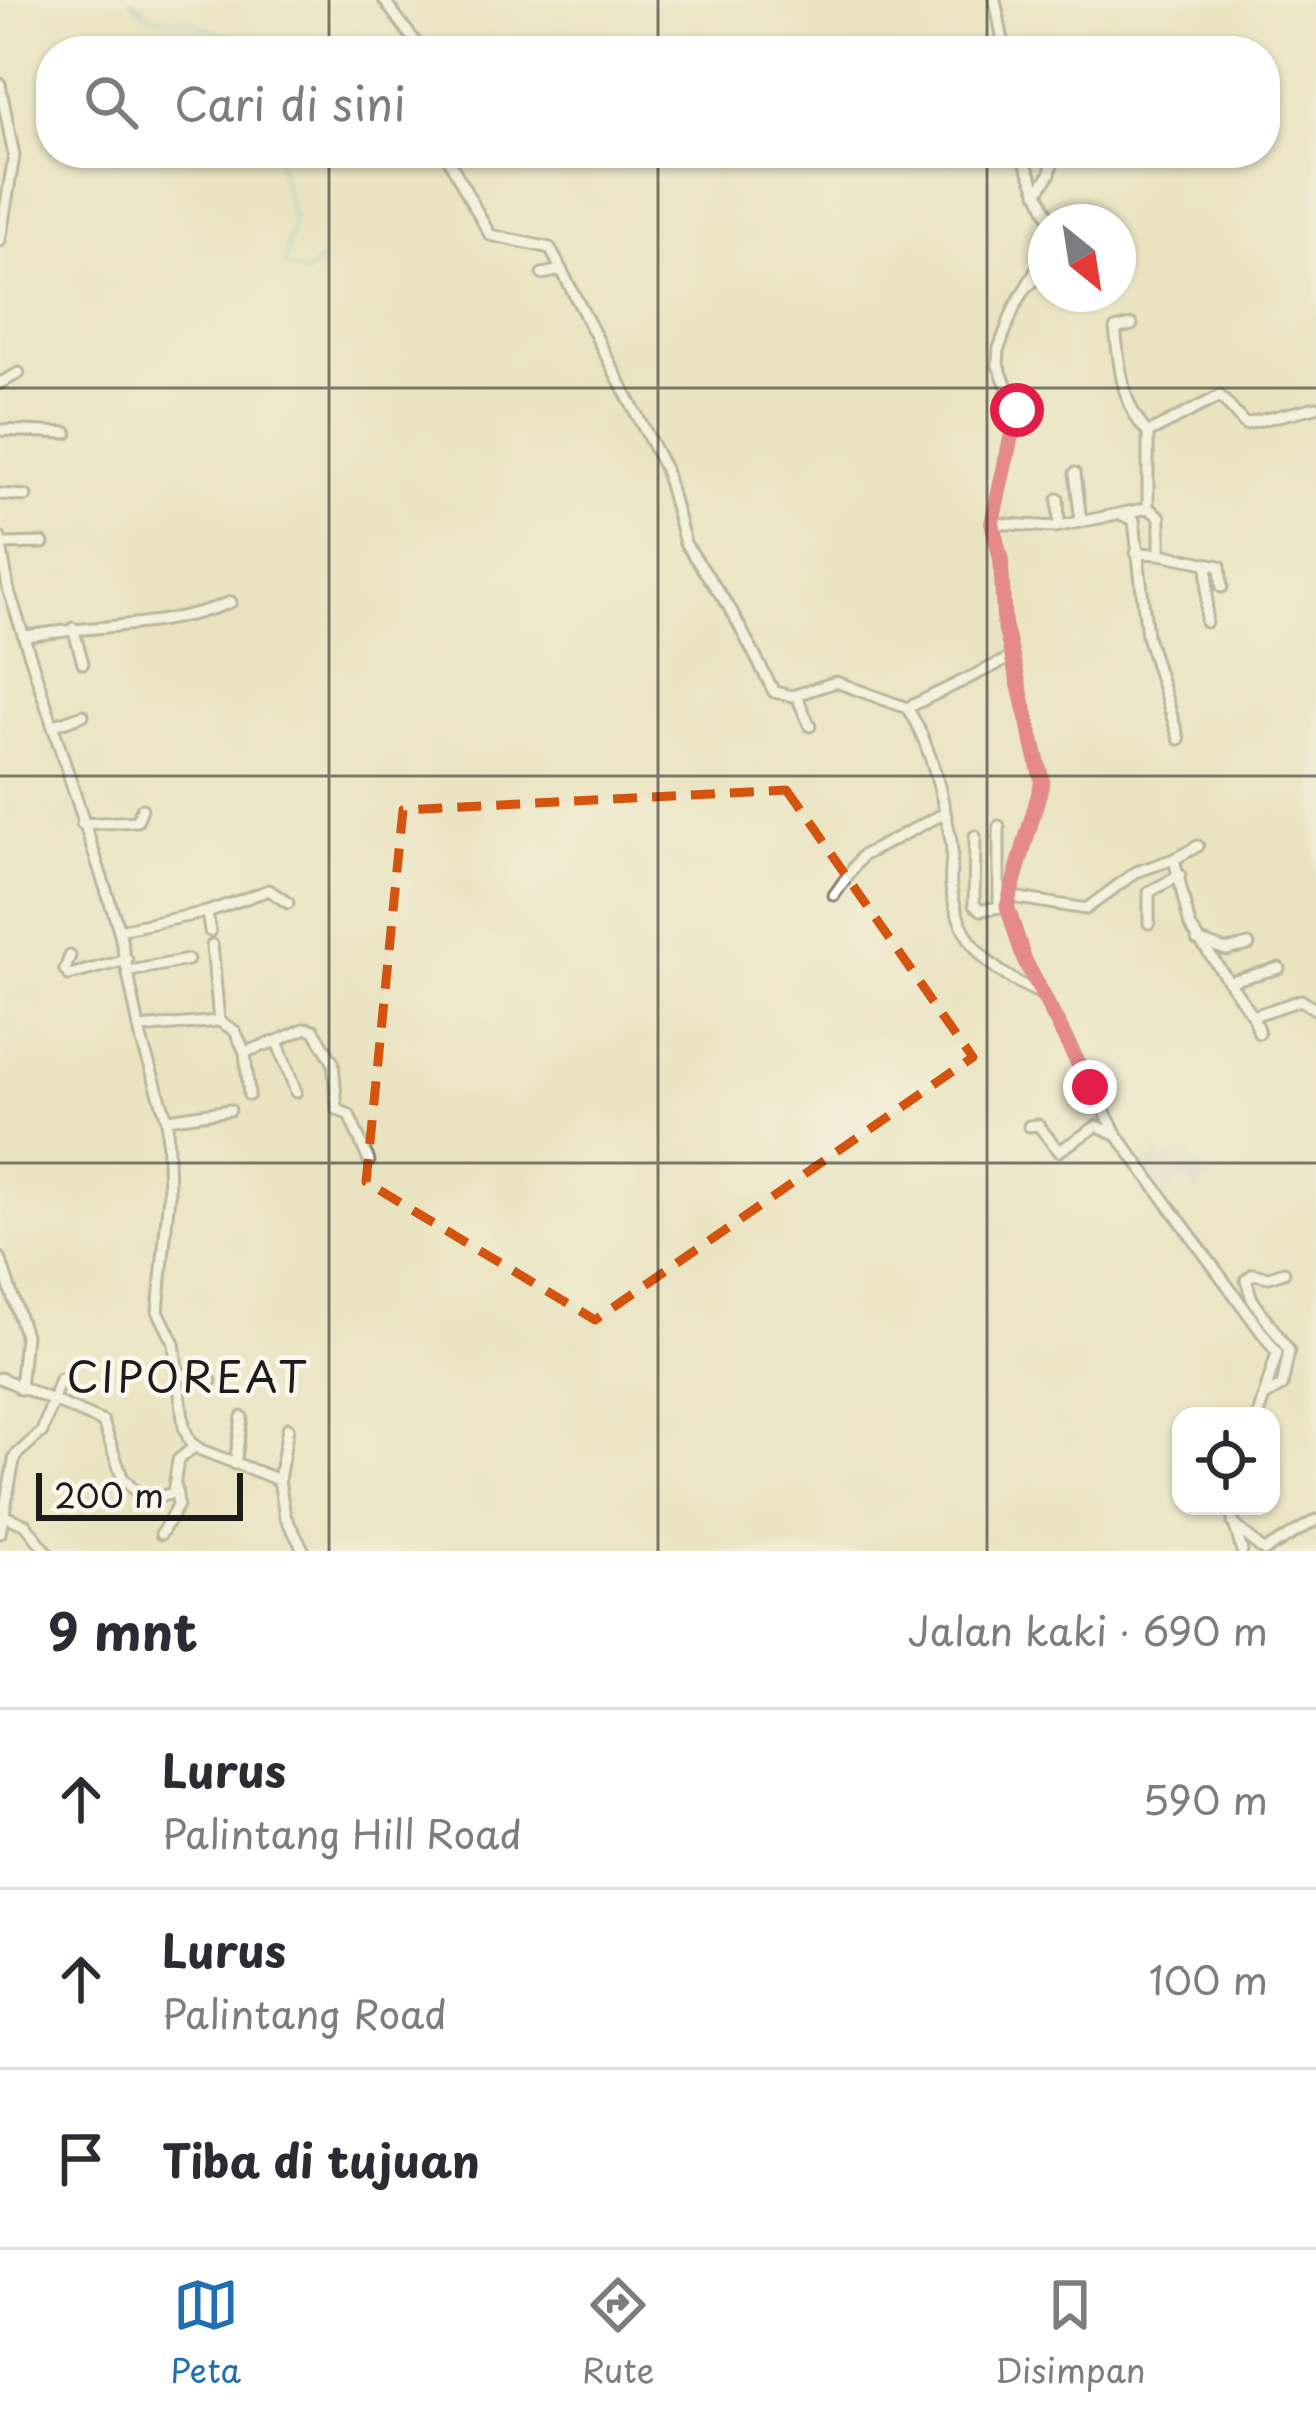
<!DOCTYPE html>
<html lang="id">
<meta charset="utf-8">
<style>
body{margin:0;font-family:"Playpen Sans",sans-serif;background:#f7f7f7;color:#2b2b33}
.controls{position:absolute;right:36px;bottom:36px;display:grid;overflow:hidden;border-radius:24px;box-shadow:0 3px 9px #0004}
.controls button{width:108px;height:108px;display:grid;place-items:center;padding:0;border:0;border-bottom:3px solid #e1e1e2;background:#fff;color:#2b2b33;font:60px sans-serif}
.compass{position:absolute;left:1028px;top:204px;width:108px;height:108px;border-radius:50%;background:#fff;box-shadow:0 3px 9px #0004;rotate:150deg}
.scale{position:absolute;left:36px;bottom:30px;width:207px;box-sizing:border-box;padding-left:12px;border:6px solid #1c1c1c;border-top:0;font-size:33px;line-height:42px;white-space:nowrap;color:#1c1c1c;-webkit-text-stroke:9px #fbf7ec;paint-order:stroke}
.stop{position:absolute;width:36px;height:36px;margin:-27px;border:9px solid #e11d48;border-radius:50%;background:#fff}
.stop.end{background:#e11d48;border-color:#fff;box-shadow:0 3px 12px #0008}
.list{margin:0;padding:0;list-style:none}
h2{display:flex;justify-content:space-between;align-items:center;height:156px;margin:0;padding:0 48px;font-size:51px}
h2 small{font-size:39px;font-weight:400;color:#7c7c81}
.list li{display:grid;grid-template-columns:78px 1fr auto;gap:36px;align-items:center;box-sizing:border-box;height:180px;padding:0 48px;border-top:3px solid #e1e1e2}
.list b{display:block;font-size:45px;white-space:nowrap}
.list p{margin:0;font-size:39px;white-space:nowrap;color:#7c7c81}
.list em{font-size:39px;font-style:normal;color:#7c7c81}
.icon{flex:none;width:66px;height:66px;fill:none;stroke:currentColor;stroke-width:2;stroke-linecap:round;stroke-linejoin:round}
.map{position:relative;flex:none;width:1316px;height:1551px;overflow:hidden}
.search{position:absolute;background:#fff;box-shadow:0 3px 9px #0004;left:36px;right:36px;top:36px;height:132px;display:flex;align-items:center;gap:30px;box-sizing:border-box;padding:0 42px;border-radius:48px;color:#7c7c81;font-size:45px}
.sheet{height:696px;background:#fff}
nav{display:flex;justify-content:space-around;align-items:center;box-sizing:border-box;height:168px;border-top:3px solid #e1e1e2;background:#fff;font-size:33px;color:#7c7c81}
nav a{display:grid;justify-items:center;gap:6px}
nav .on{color:#1f6fb2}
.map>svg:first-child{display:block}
.industrial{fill:#c8bfd8}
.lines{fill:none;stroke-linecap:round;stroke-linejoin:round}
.stream{stroke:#4ab9c2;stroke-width:3}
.minor-casing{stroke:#83806e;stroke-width:15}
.minor{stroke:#fff;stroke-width:9}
.route{stroke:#e11d48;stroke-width:15}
.marked{fill:none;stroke:#d4530e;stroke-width:9;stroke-dasharray:24 15;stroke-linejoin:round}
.grid{fill:none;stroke:#1c1c1c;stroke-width:3;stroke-opacity:0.55}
.labels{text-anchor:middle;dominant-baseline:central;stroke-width:9;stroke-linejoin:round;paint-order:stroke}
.quarter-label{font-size:42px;letter-spacing:3px;fill:#1c1c1c;stroke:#fbf7ec}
</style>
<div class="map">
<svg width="1316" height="1551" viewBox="0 0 1316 1551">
<rect width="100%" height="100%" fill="#fbf7ec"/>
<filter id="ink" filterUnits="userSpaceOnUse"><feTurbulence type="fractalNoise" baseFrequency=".00833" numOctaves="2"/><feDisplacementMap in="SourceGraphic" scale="24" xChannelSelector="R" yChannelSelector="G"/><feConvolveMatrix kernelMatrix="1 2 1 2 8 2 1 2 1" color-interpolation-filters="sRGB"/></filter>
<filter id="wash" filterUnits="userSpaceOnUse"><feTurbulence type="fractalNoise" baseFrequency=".004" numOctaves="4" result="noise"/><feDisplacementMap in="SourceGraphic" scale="48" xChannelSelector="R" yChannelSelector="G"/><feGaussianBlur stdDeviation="2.7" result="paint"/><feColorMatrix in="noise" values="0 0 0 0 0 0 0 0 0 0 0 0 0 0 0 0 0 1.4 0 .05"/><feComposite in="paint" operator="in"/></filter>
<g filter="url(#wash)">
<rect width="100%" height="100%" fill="#eae3c1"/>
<polygon class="industrial" points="1186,1151 1211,1180 1196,1193 1185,1181 1165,1197 1143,1166 1156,1153 1165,1158"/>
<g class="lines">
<g class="stream">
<polyline points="131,0 153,18 189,21 222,36 261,39 273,51"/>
<polyline points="276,153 293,221 284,265 304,275 321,260"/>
</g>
</g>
</g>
<g filter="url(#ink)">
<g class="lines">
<g class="minor-casing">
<g id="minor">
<polyline points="384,0 422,51"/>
<polyline points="995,0 1005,51"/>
<polyline points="0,84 14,156 0,241"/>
<path d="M445 153 490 235 550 248 665 469 685 543 731 610 774 692 792 696 836 682 907 708C931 744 943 798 951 841 954 856 949 872 951 887 959 943 991 973 1042 994"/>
<polyline points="1021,153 1051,222"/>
<polyline points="1037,193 1050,174 1054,153"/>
<polyline points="1087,222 1095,217"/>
<polyline points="1046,253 1014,308 999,348 998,365 1017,410 992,523 1001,559 1004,623 1043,782 1007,906 1024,959 1117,1135 1277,1353 1258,1416"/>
<polyline points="542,274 561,270"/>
<polyline points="1029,285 1046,271"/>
<path d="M1132 325 1115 329C1120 366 1121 405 1148 433"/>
<polyline points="0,383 19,373"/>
<polyline points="0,430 67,433"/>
<polyline points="1075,473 1081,521"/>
<polyline points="0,494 26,496"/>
<polyline points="1058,499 1059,525"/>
<polyline points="1120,514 1134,520 1147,636 1179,739"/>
<polyline points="992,523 1055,527 1148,508 1148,433 1220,396 1245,424 1316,407"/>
<polyline points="0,538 8,588 119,930 142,1042 167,1119 169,1195 158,1311 174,1343 184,1427 190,1442 201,1450 279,1480 285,1516 304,1551"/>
<polyline points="2,544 43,543"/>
<polyline points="1136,553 1160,554 1160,517 1148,508"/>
<polyline points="1160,554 1220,566 1222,587"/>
<polyline points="1206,622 1208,564"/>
<polyline points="73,628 83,663"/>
<path d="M27 636C97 624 164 629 231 602"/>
<polyline points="796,695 810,726"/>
<polyline points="907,708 1012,657"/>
<polyline points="55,725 83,715"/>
<polyline points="82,824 137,821 142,809"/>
<polyline points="999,826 999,907"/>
<polyline points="975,836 974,905 981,910 1007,906"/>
<polyline points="1174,859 1198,846"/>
<polyline points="834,895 862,856 943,814"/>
<polyline points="1007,896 1086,909 1136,872 1174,859 1190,926 1253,1016 1301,1000 1316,1010"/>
<polyline points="207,912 210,931"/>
<polyline points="1149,923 1149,892 1180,875"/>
<polyline points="119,930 207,912 269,890 288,903"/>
<polyline points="1197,940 1226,950 1249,945"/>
<polyline points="70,956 65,970 69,975 127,960"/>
<polyline points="130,971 188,960"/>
<polyline points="1231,981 1279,968"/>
<polyline points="1253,1016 1259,1033"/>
<polyline points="219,1021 235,1031 245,1052 277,1041 296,1092"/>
<polyline points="139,1028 219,1021 212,945"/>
<polyline points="277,1041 306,1028 314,1030 333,1062 337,1109 349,1115 369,1161"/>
<polyline points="245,1052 249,1095"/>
<polyline points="167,1119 230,1110"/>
<polyline points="1029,1126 1038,1125 1059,1151 1097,1126 1117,1135"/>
<polyline points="0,1258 25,1335 20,1389"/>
<polyline points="177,1373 211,1381"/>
<polyline points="0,1378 103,1422 122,1477 144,1501 173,1493 178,1460 195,1446"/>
<polyline points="1268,1394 1282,1386 1289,1351 1252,1299 1246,1280 1253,1274 1269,1277 1284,1272"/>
<polyline points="235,1464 242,1417"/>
<polyline points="279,1480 288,1428"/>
<polyline points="1229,1506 1242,1551"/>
<polyline points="7,1517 26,1525 46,1551"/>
<polyline points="1233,1523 1264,1551 1316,1520"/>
<polyline points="0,1533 15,1456 42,1432 60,1379"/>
<polyline points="161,1534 178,1505 176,1487"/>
</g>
</g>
<use href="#minor" class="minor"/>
</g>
</g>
<g class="lines" filter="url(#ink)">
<polyline class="route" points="1017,410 992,523 1001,560 1004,623 1042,782 1007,906 1024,959 1090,1087"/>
</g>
<path d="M0 0H1316V1551H0ZM786 790 973 1057 595 1320 366 1182 403 810Z" fill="#eae3c1" fill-opacity=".55" fill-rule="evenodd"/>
<path class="marked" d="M786 790 973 1057 595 1320 366 1182 403 810Z"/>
<path class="grid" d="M329 0V51M658 0V51M987 0V51M329 153V1551M658 153V1551M987 153V1551M0 388H1316M0 776H1316M0 1163H1316"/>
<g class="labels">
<g class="quarter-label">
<text x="188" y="1375">CIPOREAT</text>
</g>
</g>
</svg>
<div class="controls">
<button><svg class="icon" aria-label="locate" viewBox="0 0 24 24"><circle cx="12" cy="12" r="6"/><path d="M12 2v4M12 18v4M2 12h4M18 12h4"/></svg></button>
</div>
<svg class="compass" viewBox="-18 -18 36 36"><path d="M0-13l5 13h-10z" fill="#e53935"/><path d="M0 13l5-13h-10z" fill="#7c7c81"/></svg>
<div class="scale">200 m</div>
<div class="stop" style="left:1017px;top:410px"></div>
<div class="stop end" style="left:1090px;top:1087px"></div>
<div class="search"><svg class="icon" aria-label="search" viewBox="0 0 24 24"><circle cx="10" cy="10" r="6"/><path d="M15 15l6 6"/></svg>Cari di sini</div>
</div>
<section class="sheet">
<h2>9 mnt<small>Jalan kaki · 690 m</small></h2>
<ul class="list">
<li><svg class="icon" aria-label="ahead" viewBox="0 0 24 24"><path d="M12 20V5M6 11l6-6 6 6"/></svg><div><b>Lurus</b><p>Palintang Hill Road</p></div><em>590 m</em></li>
<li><svg class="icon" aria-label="ahead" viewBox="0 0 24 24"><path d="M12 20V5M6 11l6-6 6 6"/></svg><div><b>Lurus</b><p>Palintang Road</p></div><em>100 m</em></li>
<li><svg class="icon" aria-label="arrive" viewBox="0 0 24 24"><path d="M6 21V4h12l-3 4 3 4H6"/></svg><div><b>Tiba di tujuan</b></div></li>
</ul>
</section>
<nav>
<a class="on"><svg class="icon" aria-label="map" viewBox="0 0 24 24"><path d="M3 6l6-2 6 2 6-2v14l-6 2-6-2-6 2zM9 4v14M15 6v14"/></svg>Peta</a>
<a><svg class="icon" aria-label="directions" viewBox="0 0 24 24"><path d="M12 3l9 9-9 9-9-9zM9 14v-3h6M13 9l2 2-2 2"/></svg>Rute</a>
<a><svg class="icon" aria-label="saved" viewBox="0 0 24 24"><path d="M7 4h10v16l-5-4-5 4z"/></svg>Disimpan</a>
</nav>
